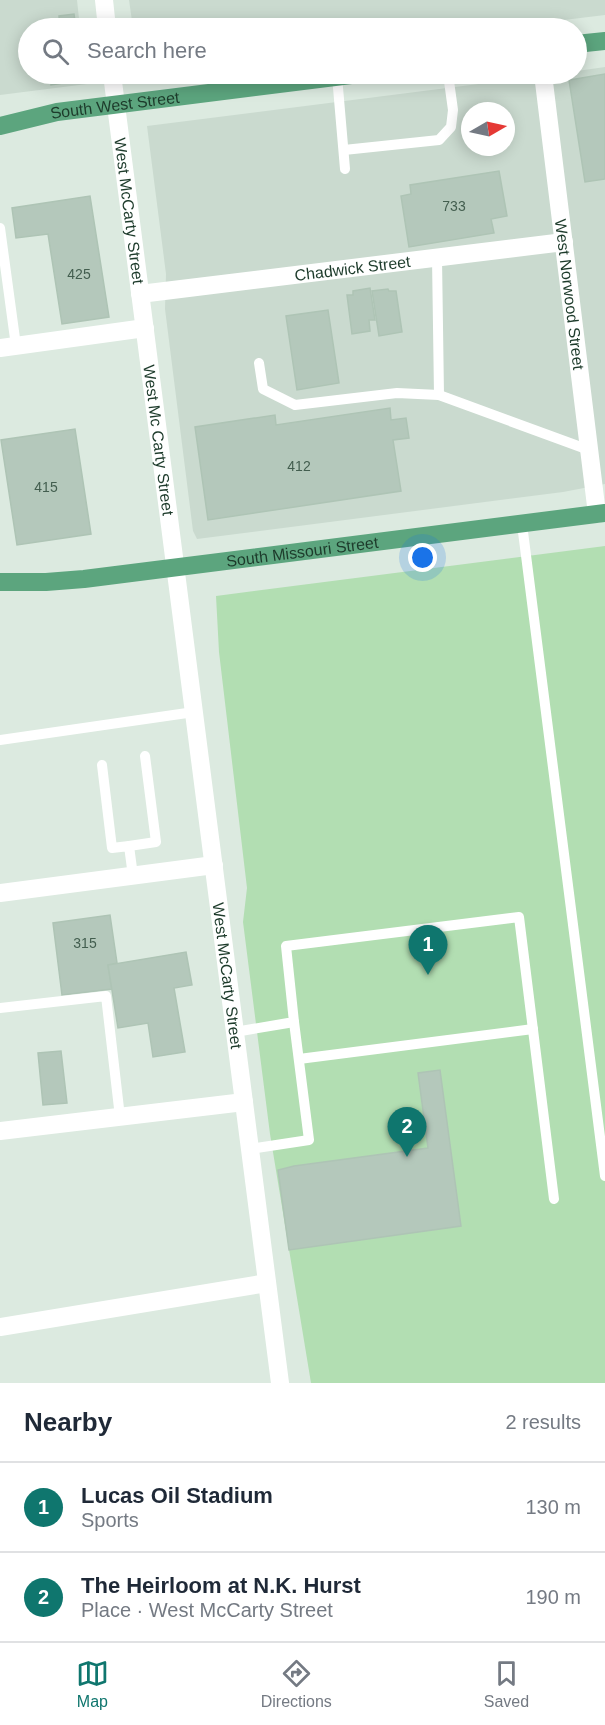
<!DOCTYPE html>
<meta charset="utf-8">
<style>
body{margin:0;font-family:Helvetica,sans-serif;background:#f6f6f7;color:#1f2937}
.compass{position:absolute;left:461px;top:102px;width:54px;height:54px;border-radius:50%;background:#fff;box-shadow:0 3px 15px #0003;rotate:81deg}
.you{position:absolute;left:423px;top:558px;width:21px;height:21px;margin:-15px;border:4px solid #fff;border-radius:50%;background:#1a73e8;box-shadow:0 0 0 9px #1a73e833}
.badge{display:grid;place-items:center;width:39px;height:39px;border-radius:50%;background:#0f766e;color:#fff;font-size:20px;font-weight:700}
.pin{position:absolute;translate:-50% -50px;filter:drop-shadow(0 2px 3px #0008)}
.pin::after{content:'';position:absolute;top:32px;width:21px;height:18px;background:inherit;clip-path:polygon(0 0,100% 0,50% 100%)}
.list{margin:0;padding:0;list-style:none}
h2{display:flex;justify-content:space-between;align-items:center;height:78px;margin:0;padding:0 24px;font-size:26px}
h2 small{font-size:20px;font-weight:400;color:#747a83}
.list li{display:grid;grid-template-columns:39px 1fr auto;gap:18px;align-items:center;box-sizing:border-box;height:90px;padding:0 24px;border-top:2px solid #e0e1e3}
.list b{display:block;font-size:22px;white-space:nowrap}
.list p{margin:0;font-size:20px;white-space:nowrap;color:#747a83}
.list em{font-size:20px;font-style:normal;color:#747a83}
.icon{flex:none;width:33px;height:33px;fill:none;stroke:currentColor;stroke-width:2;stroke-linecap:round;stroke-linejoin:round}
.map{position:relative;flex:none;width:605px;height:1383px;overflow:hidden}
.search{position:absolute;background:#fff;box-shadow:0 3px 15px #0003;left:18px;right:18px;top:18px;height:66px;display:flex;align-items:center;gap:15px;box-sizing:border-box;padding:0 21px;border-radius:33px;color:#747a83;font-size:22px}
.sheet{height:258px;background:#fff}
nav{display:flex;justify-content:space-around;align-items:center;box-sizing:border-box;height:84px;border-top:2px solid #e0e1e3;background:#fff;font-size:16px;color:#747a83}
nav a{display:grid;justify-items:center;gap:3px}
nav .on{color:#0f766e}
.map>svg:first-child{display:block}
.built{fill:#cadacf;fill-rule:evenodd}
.green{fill:#b2deb2}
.building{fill:#b4c8bb;stroke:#aec4b5;stroke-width:1.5}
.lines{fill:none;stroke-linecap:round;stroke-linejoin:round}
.service{stroke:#fff;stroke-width:10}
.minor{stroke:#fff;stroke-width:18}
.secondary{stroke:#fff;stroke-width:18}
.primary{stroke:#5ca57e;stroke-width:18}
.labels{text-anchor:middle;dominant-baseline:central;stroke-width:4.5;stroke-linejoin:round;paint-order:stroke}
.number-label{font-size:14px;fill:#435e4f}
.street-label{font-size:16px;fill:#1d3b2b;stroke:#edf7ef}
</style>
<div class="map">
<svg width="605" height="1383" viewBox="0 0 605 1383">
<rect width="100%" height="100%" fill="#dceae0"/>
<g class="built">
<polygon points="0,0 77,0 80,28 28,28 28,74 86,74 87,84 0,95"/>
<polygon points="129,0 605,0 605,15 498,28 133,28"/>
<path d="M605 67V484L563 492 197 539 193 531 165 309 166 274 147 126 557 74H576L577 71ZM470 111H506V147H470Z"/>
</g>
<polygon class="green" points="605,546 605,1383 311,1383 270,1134 243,922 247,888 219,652 216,596"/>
<g class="building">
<polygon points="74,14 76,28 60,28 59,16"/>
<polygon points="50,74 82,74 83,80 51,85"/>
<polygon points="605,74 605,179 585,182 569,80"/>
<polygon points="499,171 507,216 491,219 494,233 409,247 401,196 411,194 410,185"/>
<polygon points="90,196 109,317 62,324 48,234 16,238 12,208"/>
<polygon points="370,288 375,320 369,320 370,331 352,334 347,295 353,295 353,291"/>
<polygon points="388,289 389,291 396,291 402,332 379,336 372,291"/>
<polygon points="328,310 339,383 297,390 286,316"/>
<polygon points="390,408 391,420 406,418 409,438 393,440 401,491 208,520 195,427 275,415 276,425"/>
<polygon points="75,429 91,534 17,545 1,440"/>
<polygon points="110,915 117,963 108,965 112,989 62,995 53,923"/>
<polygon points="186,952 192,985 174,988 185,1052 153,1057 148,1023 118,1028 108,965"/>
<polygon points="61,1051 67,1103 43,1105 38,1053"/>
<polygon points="440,1070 461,1226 289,1250 278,1170 294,1166 428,1148 418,1073"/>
</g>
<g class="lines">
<g class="service">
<polyline points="337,76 345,169"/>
<polyline points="344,150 439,140 451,127 453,110 448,74"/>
<polyline points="0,228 16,346"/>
<polyline points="437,258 439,395"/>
<polyline points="259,363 263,389 295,405 397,393 439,395 589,450"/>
<polyline points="522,524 605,1176"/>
<polyline points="0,740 194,712"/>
<polyline points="102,765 112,848 129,846 133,876"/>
<polyline points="129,846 156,842 145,756"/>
<polyline points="0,1008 106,996 120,1117"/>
<polyline points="235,1032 294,1022 286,946 519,917 554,1199"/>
<polyline points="299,1059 533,1029"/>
<polyline points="250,1149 309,1140 294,1022"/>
</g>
<g class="minor">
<path id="s1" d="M543 74 597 514"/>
<path id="s2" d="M140 294 564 242"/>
<polyline points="0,348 145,328"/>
<polyline points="0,893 214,865"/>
<polyline points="0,1131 244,1102"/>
<polyline points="0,1327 267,1283"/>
</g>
<g class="secondary">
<polyline points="104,0 107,28"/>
<path id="s3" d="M112 74 280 1383"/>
</g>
<g class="primary">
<polyline points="576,44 605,41"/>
<path id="s4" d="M0 126 57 112 359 74"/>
<path id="s5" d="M0 582H46L84 579 605 513"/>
</g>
</g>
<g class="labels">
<g class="number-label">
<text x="454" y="206">733</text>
<text x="79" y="274">425</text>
<text x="299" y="466">412</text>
<text x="46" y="487">415</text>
<text x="85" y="943">315</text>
</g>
<g class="street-label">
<text stroke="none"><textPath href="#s4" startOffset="117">South West Street</textPath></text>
<text stroke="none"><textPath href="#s3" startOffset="138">West McCarty Street</textPath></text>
<text stroke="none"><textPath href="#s2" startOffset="214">Chadwick Street</textPath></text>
<text stroke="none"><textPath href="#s1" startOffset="222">West Norwood Street</textPath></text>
<text stroke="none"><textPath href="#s3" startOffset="369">West Mc Carty Street</textPath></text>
<text stroke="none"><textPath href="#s5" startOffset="304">South Missouri Street</textPath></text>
<text stroke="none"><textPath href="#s3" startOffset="909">West McCarty Street</textPath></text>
</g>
</g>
</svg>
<svg class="compass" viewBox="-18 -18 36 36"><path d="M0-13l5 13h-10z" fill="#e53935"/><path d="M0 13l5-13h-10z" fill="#747a83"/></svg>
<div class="you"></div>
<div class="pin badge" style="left:428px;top:975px">1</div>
<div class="pin badge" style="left:407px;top:1157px">2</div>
<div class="search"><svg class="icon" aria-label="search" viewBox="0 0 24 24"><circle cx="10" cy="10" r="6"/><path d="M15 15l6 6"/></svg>Search here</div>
</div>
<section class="sheet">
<h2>Nearby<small>2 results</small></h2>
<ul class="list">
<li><span class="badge">1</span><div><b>Lucas Oil Stadium</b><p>Sports</p></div><em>130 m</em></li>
<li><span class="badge">2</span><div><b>The Heirloom at N.K. Hurst</b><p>Place · West McCarty Street</p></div><em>190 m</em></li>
</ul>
</section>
<nav>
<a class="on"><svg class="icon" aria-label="map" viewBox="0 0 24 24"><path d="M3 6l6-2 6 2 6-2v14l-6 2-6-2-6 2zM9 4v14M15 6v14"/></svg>Map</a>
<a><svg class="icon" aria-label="directions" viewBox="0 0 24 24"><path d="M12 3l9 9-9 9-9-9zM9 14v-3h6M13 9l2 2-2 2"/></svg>Directions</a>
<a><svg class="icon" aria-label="saved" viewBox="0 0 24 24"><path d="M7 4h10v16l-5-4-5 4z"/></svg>Saved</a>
</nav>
